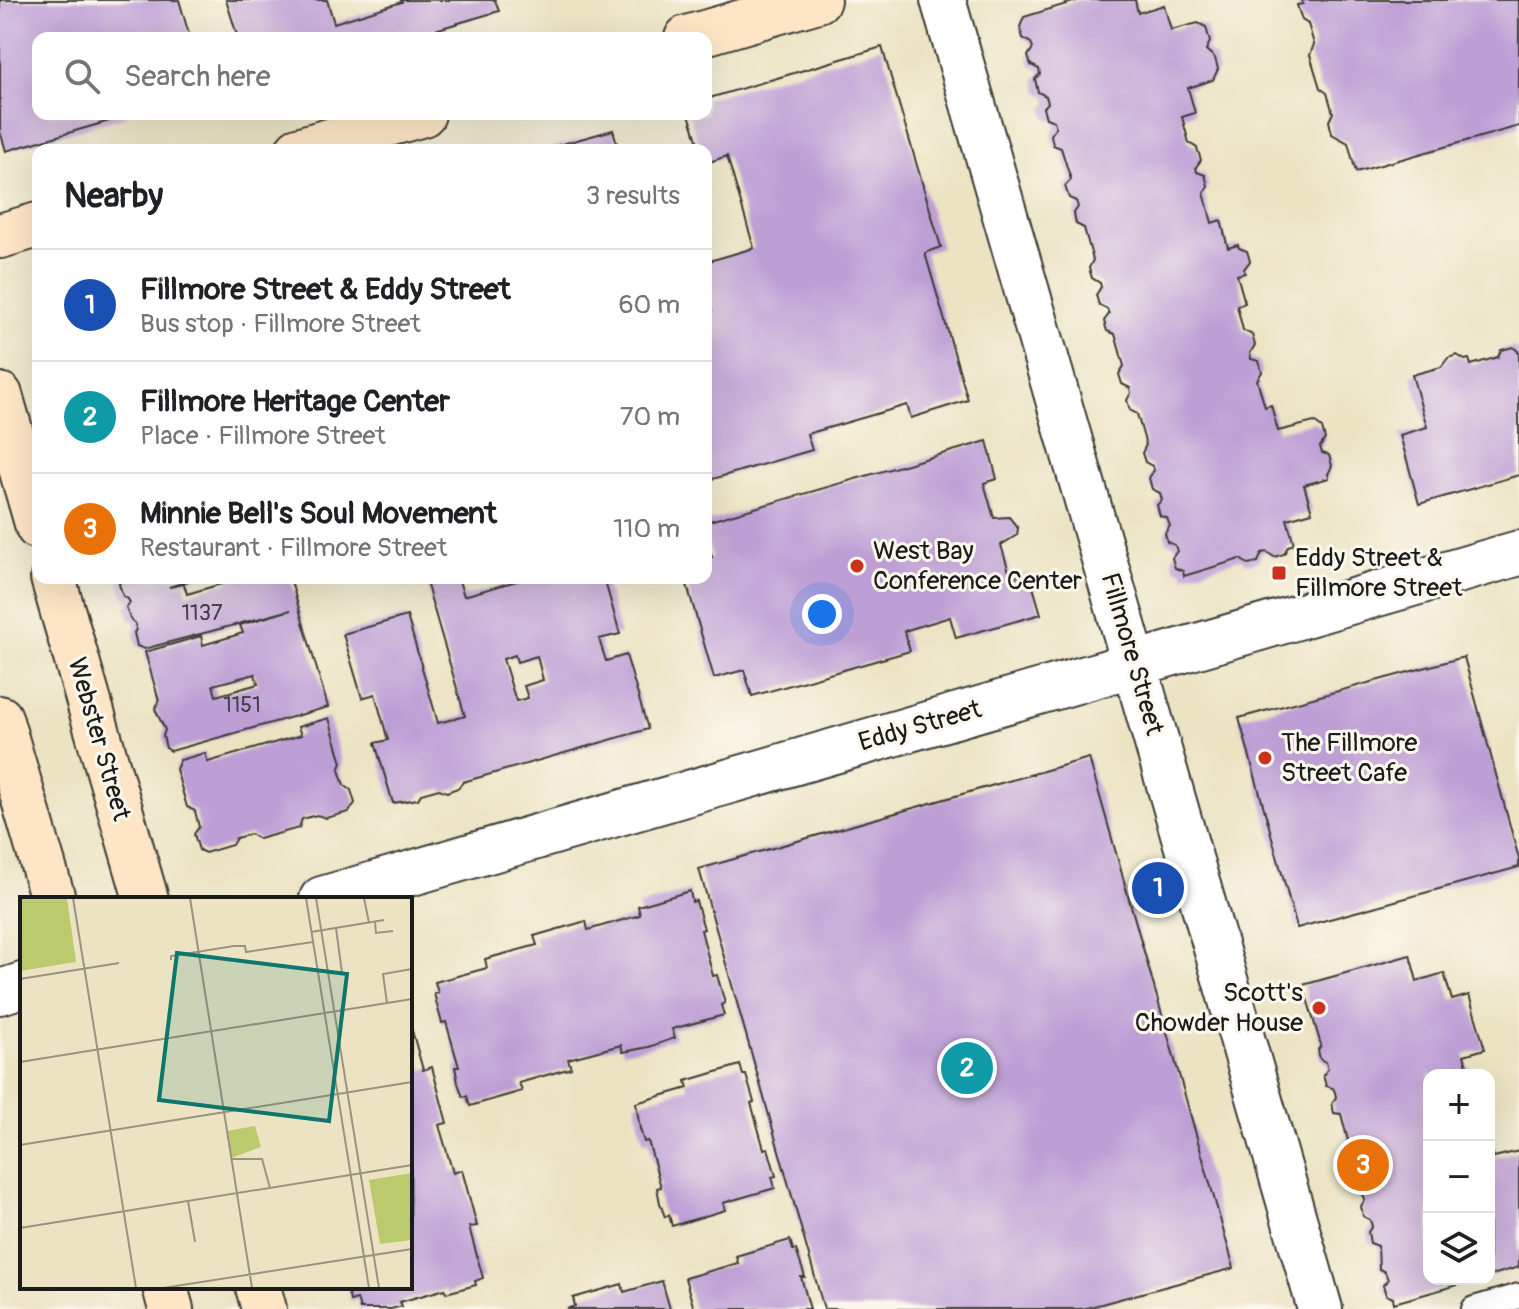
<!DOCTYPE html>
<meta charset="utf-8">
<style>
body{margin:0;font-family:Pangolin,sans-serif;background:#f6f6f6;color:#202124}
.controls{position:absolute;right:24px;bottom:24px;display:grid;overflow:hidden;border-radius:16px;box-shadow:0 8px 32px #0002}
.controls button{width:72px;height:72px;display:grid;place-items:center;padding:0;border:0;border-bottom:2px solid #e0e0e0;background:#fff;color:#202124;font:40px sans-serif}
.you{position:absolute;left:822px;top:614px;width:28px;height:28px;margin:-20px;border:6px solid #fff;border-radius:50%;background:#1a73e8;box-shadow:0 0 0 12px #1a73e833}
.badge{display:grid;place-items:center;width:52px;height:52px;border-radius:50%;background:#111827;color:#fff;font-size:26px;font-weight:700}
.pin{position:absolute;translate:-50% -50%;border:4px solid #fff;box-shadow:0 2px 8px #0006}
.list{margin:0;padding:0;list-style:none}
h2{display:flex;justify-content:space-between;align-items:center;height:104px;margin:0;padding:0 32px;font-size:34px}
h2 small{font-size:26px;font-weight:400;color:#757577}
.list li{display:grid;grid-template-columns:52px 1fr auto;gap:24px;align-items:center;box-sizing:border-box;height:112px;padding:0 32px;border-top:2px solid #e0e0e0}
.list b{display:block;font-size:30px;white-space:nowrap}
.list p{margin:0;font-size:26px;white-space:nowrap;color:#757577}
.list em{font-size:26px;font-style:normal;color:#757577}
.icon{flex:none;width:44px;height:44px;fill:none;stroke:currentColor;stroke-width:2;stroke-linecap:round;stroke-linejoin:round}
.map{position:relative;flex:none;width:1519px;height:1309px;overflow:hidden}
.search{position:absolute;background:#fff;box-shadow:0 8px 32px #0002;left:32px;top:32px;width:680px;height:88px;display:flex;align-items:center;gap:20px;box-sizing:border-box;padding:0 28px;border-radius:16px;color:#757577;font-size:30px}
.panel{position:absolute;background:#fff;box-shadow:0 8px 32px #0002;left:32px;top:144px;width:680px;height:440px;border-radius:16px}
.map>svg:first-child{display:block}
.building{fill:#be9fd5;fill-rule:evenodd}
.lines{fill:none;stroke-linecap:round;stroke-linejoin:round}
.lane-casing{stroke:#3b3a35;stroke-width:28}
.street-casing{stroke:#3b3a35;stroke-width:48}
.secondary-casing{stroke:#3b3a35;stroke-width:48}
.lane{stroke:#fff;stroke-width:24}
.street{stroke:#fff;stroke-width:44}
.secondary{stroke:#fde5c5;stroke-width:44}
.poi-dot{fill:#c8321e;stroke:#fbf7ec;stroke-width:3}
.labels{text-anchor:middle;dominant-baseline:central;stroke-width:6;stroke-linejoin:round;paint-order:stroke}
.number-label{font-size:22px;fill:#443d4a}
.poi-label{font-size:26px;fill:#1c1c1c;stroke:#fbf7ec;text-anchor:start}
.street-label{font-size:26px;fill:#1c1c1c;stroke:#fbf7ec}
.inset-road{fill:none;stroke:#999380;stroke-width:2}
.view{fill:#0f766e;fill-opacity:0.15;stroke:#0f766e;stroke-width:4}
.inset-edge{fill:none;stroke:#1c1c1c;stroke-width:4}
</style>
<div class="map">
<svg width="1519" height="1309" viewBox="0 0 1519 1309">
<rect width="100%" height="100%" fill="#fbf7ec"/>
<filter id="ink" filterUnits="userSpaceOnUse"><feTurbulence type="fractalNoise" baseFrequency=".0125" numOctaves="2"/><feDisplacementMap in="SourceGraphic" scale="16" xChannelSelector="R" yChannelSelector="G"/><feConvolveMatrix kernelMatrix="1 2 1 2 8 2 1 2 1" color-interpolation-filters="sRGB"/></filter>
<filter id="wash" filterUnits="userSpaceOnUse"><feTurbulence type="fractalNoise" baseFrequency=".006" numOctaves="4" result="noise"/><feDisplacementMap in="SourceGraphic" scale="32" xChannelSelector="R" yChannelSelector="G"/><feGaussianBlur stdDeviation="1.8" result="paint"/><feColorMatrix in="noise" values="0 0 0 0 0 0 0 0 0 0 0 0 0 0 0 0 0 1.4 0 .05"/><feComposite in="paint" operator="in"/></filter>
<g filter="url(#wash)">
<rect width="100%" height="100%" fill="#ece3c3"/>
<g id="blocks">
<g class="building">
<polygon points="0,0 179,0 190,38 38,38 38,114 130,115 6,151 0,131"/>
<polygon points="226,0 327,0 334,23 402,2 401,0 495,0 499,11 408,38 238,38"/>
<polygon points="1079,0 1135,0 1138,13 1164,5 1171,30 1198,23 1206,27 1210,42 1206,50 1215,58 1218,69 1213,80 1188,88 1195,113 1182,117 1189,143 1197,148 1201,160 1196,167 1197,172 1205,175 1208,186 1204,193 1212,223 1221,220 1228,248 1238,245 1239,248 1247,251 1250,261 1244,269 1245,273 1237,275 1245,303 1237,306 1243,330 1252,335 1255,345 1250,353 1251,359 1259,361 1262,372 1257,380 1265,407 1271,405 1278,431 1314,422 1322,428 1325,439 1320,447 1322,453 1329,455 1332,466 1328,474 1329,478 1304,485 1312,512 1287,519 1294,544 1288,546 1284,554 1274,557 1267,552 1262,553 1258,562 1248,564 1240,559 1184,576 1183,571 1175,568 1172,558 1177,551 1175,545 1167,542 1165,533 1170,526 1167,518 1160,516 1157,505 1162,500 1160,493 1152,489 1149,478 1154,470 1152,466 1145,462 1142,453 1146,445 1137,414 1130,410 1127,400 1131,393 1130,388 1122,384 1119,374 1124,366 1115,334 1107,331 1104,321 1109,314 1107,309 1099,305 1096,295 1101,287 1100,283 1092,278 1089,268 1093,260 1084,228 1076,224 1074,213 1078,207 1076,201 1069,198 1065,186 1071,180 1061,148 1053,145 1051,135 1056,127 1054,121 1046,118 1043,108 1048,103 1046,96 1038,92 1035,79 1040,74 1039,69 1031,65 1028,56 1033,48 1031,43 1023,38 1020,27 1024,17"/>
<polygon points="1302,0 1519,0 1519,126 1356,172 1348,143 1332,134 1329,121 1333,113 1327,93 1320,88 1310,55 1314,44 1308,24 1302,20 1297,5 1303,4"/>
<polygon points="882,47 941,247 925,253 968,400 911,418 907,405 807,434 812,450 706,481 706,313 712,311 706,291 706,262 754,248 727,156 706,163 706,150 700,150 689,114 706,114 706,99"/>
<polygon points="613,130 619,150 544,150 544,149"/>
<polygon points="1513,347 1519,352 1519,475 1419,504 1400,435 1427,427 1412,375 1441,367 1448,358 1457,355 1465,360 1469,359 1471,365 1498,357 1501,350"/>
<polygon points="987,441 997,479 984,483 994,518 1009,517 1018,528 1017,535 1001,545 1011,578 1029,573 1041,614 956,638 950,617 904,631 910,651 752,696 744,670 714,678 685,578 706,578 706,559 712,557 706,537 706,522"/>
<path d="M122 578H198L169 587 184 584 187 594 228 582 227 578H290L328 707 171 751 166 748 163 736 165 730 155 709 159 701 145 652 201 636 203 645 243 633 240 625 291 610 144 649 137 646 134 633 136 629 135 623 130 619 126 607 130 603 128 599 123 596 119 584ZM255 674 258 684 216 696 213 685Z"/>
<path d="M439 578H458L464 596 527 578H604L620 634 599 639 606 661 626 655 648 729 463 782 458 788 447 792 439 789 421 794 418 799 393 803 375 743 388 740 375 694 362 698 343 634 407 616 438 723 465 716 426 582ZM515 655 517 662 537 656 543 680 524 686 528 698 516 701 503 659Z"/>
<polygon points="1464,657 1519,859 1519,867 1297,928 1239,718"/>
<polygon points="329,718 342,763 339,770 344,785 351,790 355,803 349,812 326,818 317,815 302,819 299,828 259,839 250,834 236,838 232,845 205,853 199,850 194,834 199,827 195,811 187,807 176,769 180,760 205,753 208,762 301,735 298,727"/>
<polygon points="1089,758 1234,1268 1083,1309 824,1309 699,869"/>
<polygon points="690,891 692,902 696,901 704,929 701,930 713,976 717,975 725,1003 721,1005 724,1015 672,1029 675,1038 649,1047 623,1052 621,1045 568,1059 571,1068 519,1083 522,1091 470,1106 467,1096 463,1097 458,1083 455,1067 459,1067 446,1022 442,1023 438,1009 434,993 438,993 435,982 487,968 485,959 537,945 534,936 586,921 588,930 640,915 638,906"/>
<polygon points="1410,955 1417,981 1444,973 1452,1000 1469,995 1485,1049 1464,1055 1470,1075 1429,1075 1429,1279 1475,1280 1394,1303 1393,1298 1386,1295 1383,1285 1388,1280 1385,1272 1379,1269 1378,1246 1370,1243 1368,1232 1372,1226 1370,1220 1363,1216 1361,1206 1365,1200 1363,1194 1356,1191 1354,1181 1357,1175 1341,1114 1334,1113 1332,1104 1336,1097 1335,1092 1333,1088 1326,1086 1323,1075 1328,1069 1326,1062 1320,1059 1318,1050 1321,1045 1303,985"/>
<polygon points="411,1027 423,1070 432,1067 447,1123 439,1125 453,1173 462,1170 477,1226 469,1227 483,1278 475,1281 476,1285 446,1293 445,1289 400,1302 402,1306 391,1309 360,1309 357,1299 350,1301 347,1287 410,1287"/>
<polygon points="740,1065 743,1075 746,1075 754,1102 751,1103 764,1149 768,1148 776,1176 772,1177 775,1188 723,1203 725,1210 672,1226 669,1215 665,1217 660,1203 657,1188 661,1187 648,1141 644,1142 640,1129 636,1103 688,1088 686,1081"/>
<polygon points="1489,1142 1494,1157 1519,1151 1519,1267 1489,1276"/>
<polygon points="790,1240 793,1250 796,1250 805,1277 801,1277 810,1309 694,1309 685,1278 738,1263 736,1256"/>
<polygon points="662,1281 670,1309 567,1309 575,1306 573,1298 622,1284 624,1292"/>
</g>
</g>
</g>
<g filter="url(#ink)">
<use href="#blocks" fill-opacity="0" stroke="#3b3a35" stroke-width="2"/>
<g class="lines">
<g class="lane-casing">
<polyline id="lane" points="1474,1309 1519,1296"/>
</g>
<g class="street-casing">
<g id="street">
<polyline points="943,0 1320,1309"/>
<polyline points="322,899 1519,553"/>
<polyline points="0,992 22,985"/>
</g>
</g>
<g class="secondary-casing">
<g id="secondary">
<polyline points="687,38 818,0"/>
<polyline points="298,150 423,114"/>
<polyline points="0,236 38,225"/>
<polyline points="0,395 38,527"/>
<polyline points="53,578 146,899"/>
<polyline points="0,718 53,899"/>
<polyline points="165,1287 171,1309"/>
<polyline points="258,1287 264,1309"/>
</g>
</g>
<use href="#lane" class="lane"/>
<use href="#street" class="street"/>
<use href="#secondary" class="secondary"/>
</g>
</g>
<g class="poi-dot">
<circle cx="857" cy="566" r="8"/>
<rect x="1271" y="565" width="16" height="16" rx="4"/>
<circle cx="1265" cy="758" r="8"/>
<circle cx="1319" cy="1008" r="8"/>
</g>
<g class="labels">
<g class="number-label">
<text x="202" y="613">1137</text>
<text x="242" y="705">1151</text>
</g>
<g class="poi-label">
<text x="873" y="551">West Bay<tspan x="873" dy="30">Conference Center</tspan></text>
<text x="1295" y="558">Eddy Street &amp;<tspan x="1295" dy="30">Fillmore Street</tspan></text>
<text x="1281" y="743">The Fillmore<tspan x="1281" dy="30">Street Cafe</tspan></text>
<text x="1303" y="993" text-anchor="end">Scott's<tspan x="1303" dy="30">Chowder House</tspan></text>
</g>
<g class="street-label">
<text transform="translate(1132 654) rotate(74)">Fillmore Street</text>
<text transform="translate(920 726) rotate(-16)">Eddy Street</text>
<text transform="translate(99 739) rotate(74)">Webster Street</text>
</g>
</g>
<g transform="translate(20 897)">
<rect width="392" height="392" fill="#ece3c3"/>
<path d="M0 1H47L56 65 0 74ZM235 229 241 250 211 261 207 234ZM392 276V343L360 347 349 283Z" fill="#baca6c"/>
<path class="inset-road" d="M53 1 116 391M170 1 232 391M286 1 349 391M296 1 359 391M344 1 349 26M355 25 356 36 373 34M316 31 322 76M291 35 364 23M151 63V59L214 49H225L226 55 293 45M0 82 99 66M367 106 363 77 392 72M0 165 392 102M0 248 392 185M211 262H242L250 291M168 304 175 345M0 331 392 268M143 391 392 352"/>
<path class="view" d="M157 56 327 77 309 224 139 203Z"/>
<rect width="392" height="392" class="inset-edge"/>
</g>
</svg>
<div class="controls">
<button>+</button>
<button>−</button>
<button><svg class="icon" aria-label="layers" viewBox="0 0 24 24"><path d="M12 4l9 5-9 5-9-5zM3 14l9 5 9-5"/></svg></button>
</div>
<div class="you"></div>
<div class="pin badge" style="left:1158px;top:888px;background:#1a4fb4">1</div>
<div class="pin badge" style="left:967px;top:1068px;background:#0f9aa8">2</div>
<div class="pin badge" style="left:1363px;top:1165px;background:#e8710a">3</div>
<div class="search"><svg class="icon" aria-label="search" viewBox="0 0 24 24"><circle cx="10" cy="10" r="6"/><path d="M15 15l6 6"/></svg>Search here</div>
<section class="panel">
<h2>Nearby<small>3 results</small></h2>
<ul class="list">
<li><span class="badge" style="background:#1a4fb4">1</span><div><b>Fillmore Street &amp; Eddy Street</b><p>Bus stop · Fillmore Street</p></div><em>60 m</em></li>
<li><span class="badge" style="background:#0f9aa8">2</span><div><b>Fillmore Heritage Center</b><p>Place · Fillmore Street</p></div><em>70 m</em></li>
<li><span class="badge" style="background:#e8710a">3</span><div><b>Minnie Bell's Soul Movement</b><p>Restaurant · Fillmore Street</p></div><em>110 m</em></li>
</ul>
</section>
</div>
